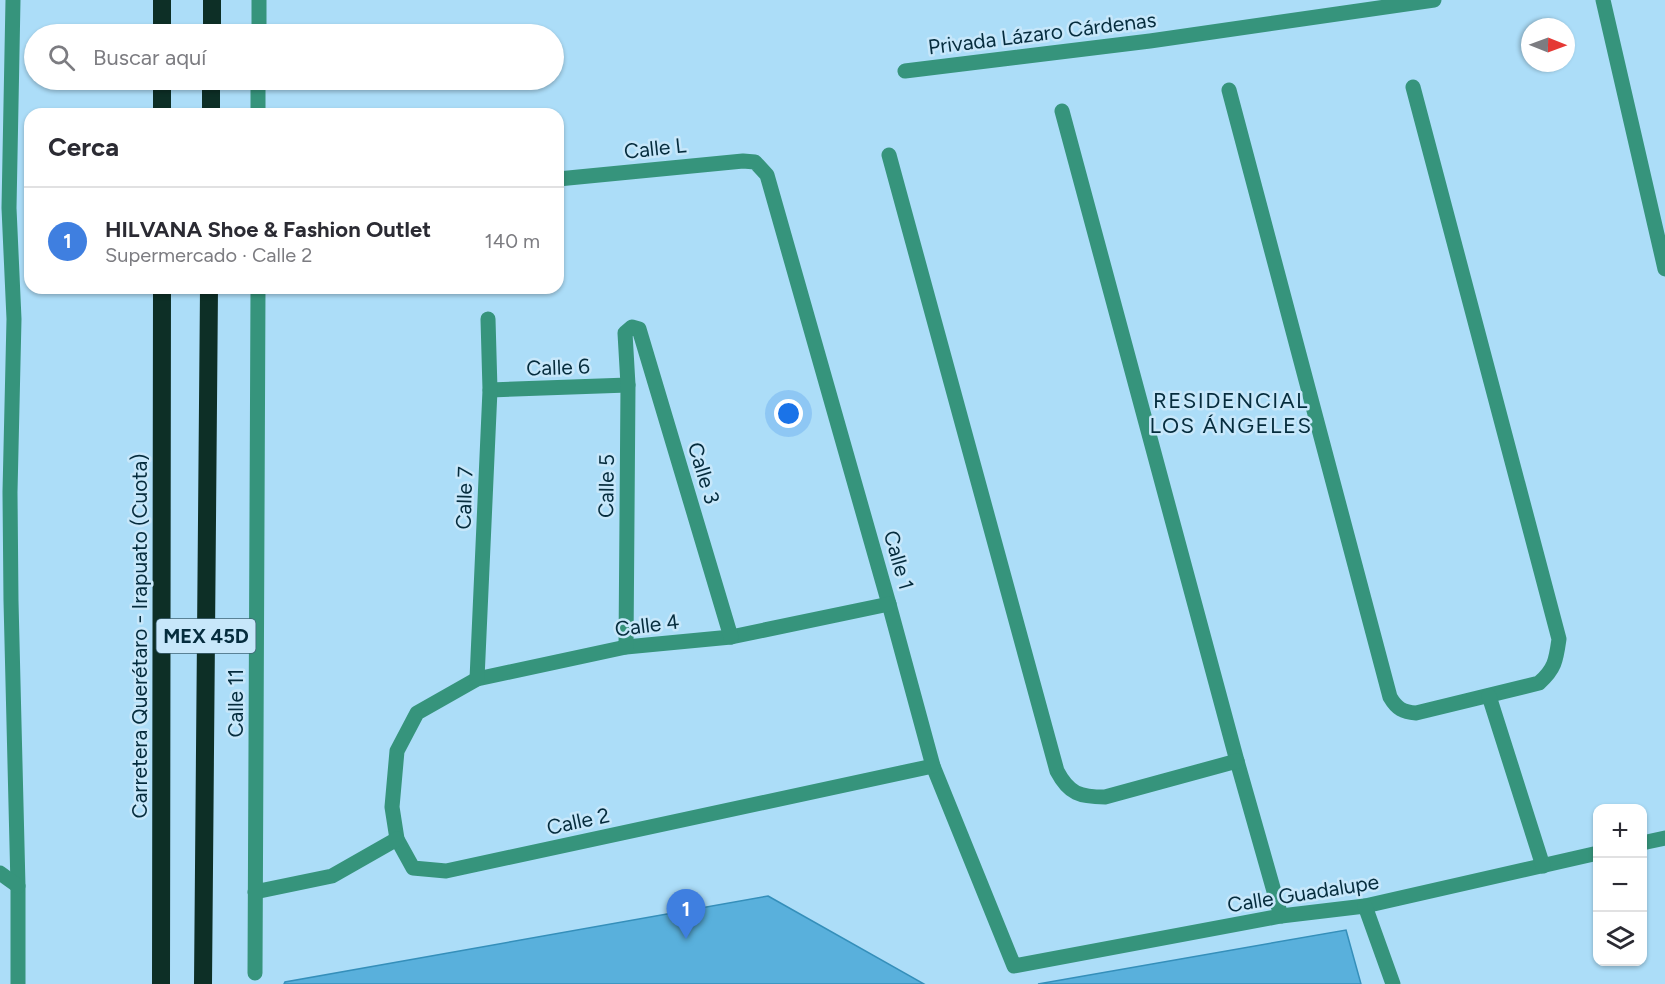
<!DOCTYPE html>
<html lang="es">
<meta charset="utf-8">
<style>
body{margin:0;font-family:Figtree,sans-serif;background:#f7f7f7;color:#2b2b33}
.controls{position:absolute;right:18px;bottom:18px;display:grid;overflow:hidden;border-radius:12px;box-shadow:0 2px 4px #0004}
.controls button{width:54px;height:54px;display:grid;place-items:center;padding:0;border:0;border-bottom:2px solid #e1e1e2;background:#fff;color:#2b2b33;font:30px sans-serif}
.compass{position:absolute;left:1521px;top:18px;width:54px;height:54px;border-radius:50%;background:#fff;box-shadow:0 2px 4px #0004;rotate:91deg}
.you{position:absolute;left:789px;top:414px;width:21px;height:21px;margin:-15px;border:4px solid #fff;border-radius:50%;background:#1a73e8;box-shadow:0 0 0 9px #1a73e833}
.badge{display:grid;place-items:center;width:39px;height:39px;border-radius:50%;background:#0b8043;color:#fff;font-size:20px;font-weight:700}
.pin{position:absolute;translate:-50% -50px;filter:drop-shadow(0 2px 3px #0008)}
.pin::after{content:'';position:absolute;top:32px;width:21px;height:18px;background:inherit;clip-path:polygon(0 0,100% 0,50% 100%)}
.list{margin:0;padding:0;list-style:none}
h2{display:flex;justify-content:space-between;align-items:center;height:78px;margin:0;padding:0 24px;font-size:26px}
h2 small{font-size:20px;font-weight:400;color:#7c7c81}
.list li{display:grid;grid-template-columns:39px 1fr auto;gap:18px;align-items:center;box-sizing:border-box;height:108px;padding:0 24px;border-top:2px solid #e1e1e2}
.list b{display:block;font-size:22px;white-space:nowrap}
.list p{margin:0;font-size:20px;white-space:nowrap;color:#7c7c81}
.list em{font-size:20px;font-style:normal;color:#7c7c81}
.icon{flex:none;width:33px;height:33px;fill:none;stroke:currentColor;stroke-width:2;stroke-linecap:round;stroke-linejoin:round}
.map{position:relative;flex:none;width:1665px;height:984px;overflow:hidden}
.search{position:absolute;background:#fff;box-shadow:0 2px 4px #0004;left:24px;top:24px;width:540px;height:66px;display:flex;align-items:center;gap:15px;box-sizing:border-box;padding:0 21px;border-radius:33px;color:#7c7c81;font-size:22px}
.panel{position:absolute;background:#fff;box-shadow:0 2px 4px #0004;left:24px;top:108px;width:540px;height:186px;border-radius:18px}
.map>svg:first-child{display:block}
.building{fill:#59b0dc;stroke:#358fba;stroke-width:1.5}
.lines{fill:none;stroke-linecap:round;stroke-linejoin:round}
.minor{stroke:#36947c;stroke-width:15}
.highway{stroke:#0d2f26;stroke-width:18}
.labels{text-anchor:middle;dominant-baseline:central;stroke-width:5;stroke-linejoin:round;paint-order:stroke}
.shield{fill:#c7e7fa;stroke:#3f6476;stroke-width:1.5}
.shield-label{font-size:20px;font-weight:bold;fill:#052c3d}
.street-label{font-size:21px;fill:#052c3d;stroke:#c7e7fa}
.neighbourhood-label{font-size:22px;letter-spacing:1.5px;fill:#052c3d;stroke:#c7e7fa}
</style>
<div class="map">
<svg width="1665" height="984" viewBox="0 0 1665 984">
<rect width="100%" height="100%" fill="#acddf8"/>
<g class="building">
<polygon points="768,896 924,984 284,984 285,982"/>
<polygon points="1346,930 1361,984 1038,984"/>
</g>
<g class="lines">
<g class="minor">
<polyline points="13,0 9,208 14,319 10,492 11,601 18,886 18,984"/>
<polyline points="1603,0 1665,269"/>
<polyline points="259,34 259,0"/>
<polyline points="905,71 1150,41 1434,0"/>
<path d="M1229 90 1390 697C1397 709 1403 712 1416 713L1539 683C1555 669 1556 660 1559 639L1413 87"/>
<polyline points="1062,111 1237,761 1281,916"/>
<polyline points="258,114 258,80"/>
<path d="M889 155 1057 771C1069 794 1080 797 1105 797L1237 761"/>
<polyline points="558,179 743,161 755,162 767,175 889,604 933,766 1014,966 1281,916 1365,906 1598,853"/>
<polyline points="490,390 628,385"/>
<polyline points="889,604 731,637 626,647 477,679 417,713 397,751 392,807 397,839 413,868 446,871 933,766"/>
<polyline points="626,647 628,385 625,333 632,327 639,329 731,637"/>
<polyline points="477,679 490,390 488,319"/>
<polyline points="1489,696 1543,866"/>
<polyline points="1642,843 1665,838"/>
<polyline points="0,873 18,886"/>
<polyline points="255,892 332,876 397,839"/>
<polyline points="1365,906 1393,984"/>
<polyline points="255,973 258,288"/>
</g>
<g class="highway">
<polyline points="162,34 162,0"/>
<polyline points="212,34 212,0"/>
<polyline points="162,114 162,80"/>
<polyline points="211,114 211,80"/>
<polyline points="161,984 162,288"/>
<polyline points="203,984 209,288"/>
</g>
</g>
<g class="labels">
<rect class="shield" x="156.5" y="619" width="99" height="34" rx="4.5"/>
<g class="shield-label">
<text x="206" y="636">MEX 45D</text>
</g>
<g class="street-label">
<text transform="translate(1042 33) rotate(-7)">Privada Lázaro Cárdenas</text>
<text transform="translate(655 148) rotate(-6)">Calle L</text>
<text transform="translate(558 367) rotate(-2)">Calle 6</text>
<text transform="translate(704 473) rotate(73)">Calle 3</text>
<text transform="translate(606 486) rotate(-89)">Calle 5</text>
<text transform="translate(464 498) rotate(-88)">Calle 7</text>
<text transform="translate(899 560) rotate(74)">Calle 1</text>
<text transform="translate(647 625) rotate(-7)">Calle 4</text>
<text transform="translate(139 636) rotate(-90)">Carretera Querétaro - Irapuato (Cuota)</text>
<text transform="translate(235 703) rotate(-90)">Calle 11</text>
<text transform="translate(578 821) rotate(-12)">Calle 2</text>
<text transform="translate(1303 893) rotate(-9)">Calle Guadalupe</text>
</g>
<g class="neighbourhood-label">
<text x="1231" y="400">RESIDENCIAL<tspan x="1231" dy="25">LOS ÁNGELES</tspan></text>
</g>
</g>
</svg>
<div class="controls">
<button>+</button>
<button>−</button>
<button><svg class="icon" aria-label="layers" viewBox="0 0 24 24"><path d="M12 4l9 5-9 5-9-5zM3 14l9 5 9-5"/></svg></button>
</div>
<svg class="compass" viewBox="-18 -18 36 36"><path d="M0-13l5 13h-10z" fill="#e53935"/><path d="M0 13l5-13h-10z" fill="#7c7c81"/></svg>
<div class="you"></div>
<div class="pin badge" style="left:686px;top:939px;background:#3f7fe0">1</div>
<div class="search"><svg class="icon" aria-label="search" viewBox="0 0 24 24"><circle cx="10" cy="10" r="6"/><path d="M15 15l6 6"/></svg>Buscar aquí</div>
<section class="panel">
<h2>Cerca<small></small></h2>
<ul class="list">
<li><span class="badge" style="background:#3f7fe0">1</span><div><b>HILVANA Shoe &amp; Fashion Outlet</b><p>Supermercado · Calle 2</p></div><em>140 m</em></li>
</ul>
</section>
</div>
